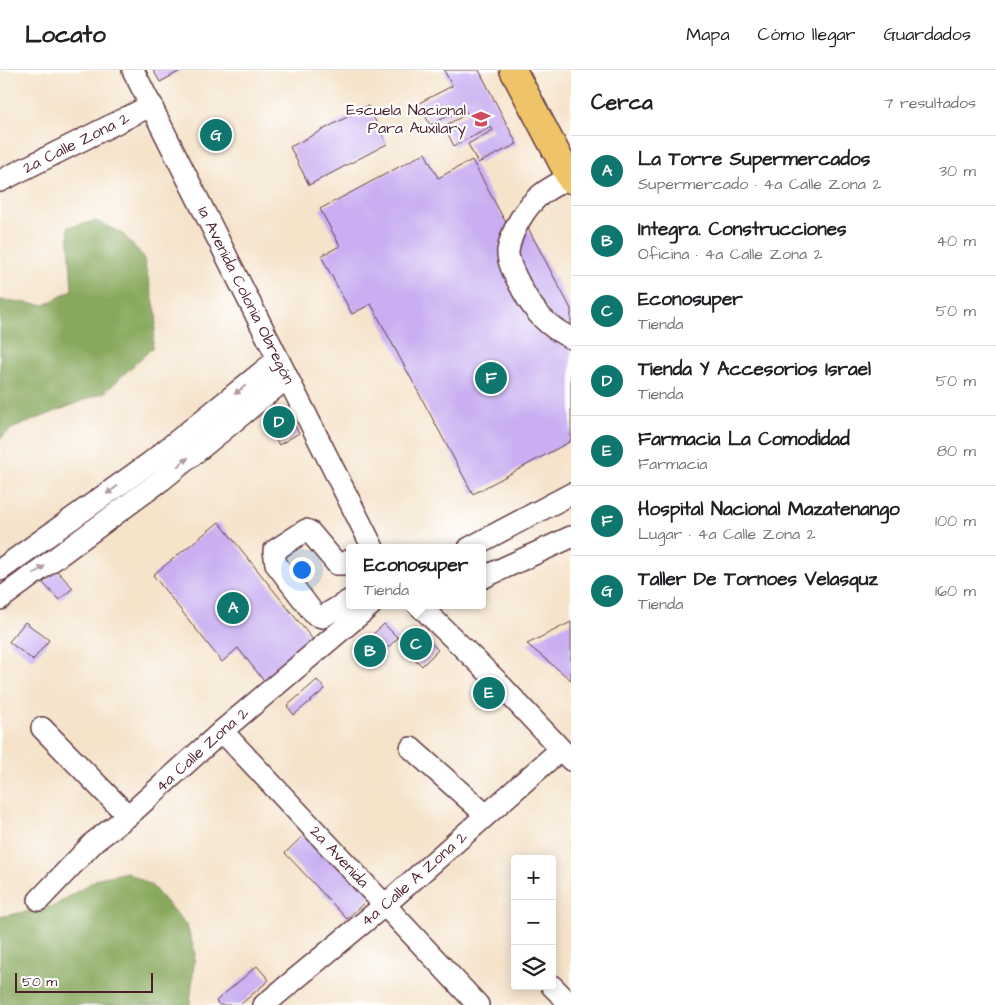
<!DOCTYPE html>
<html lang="es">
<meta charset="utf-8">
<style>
body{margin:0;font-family:"Architects Daughter",sans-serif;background:#f6f6f6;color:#202124}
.controls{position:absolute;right:15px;bottom:15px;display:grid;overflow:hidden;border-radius:5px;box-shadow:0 2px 12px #0003}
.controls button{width:45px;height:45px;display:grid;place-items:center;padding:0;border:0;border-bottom:1px solid #e0e0e0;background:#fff;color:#202124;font:25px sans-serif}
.scale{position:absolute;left:15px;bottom:12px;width:138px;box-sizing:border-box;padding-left:5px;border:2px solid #4a1f2b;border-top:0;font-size:14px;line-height:18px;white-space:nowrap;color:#4a1f2b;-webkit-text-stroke:4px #fff;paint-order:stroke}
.you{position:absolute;left:301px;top:499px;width:18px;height:18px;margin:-12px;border:4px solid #fff;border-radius:50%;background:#1a73e8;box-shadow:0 0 0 8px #1a73e833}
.badge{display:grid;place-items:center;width:32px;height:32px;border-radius:50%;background:#0f766e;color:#fff;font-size:16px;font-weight:700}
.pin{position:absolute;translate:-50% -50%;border:2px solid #fff;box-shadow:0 1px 5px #0006}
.popup{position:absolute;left:346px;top:474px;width:140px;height:65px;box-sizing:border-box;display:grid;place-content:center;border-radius:5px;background:#fff;filter:drop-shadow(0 1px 4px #0005);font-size:16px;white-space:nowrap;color:#757577}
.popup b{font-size:19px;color:#202124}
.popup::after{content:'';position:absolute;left:50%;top:100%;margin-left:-10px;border:10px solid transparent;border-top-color:#fff}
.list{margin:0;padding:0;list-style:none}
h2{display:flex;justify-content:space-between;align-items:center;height:65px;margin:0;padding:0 20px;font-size:21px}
h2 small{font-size:16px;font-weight:400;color:#757577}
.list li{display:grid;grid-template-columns:32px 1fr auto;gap:15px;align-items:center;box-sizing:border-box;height:70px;padding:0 20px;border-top:1px solid #e0e0e0}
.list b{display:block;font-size:19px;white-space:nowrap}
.list p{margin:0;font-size:16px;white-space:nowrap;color:#757577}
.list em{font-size:16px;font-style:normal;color:#757577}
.icon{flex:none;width:28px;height:28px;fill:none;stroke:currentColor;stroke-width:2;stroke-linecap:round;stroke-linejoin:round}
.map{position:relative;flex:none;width:571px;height:935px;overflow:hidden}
header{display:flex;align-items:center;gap:30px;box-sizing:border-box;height:70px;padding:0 25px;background:#fff;border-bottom:1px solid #e0e0e0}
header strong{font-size:24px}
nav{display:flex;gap:28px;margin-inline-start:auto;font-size:18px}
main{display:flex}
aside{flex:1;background:#fff}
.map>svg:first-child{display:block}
.forest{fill:#88a95d;stroke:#696444}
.building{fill:#c9aff1}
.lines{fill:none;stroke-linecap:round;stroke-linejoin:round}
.minor-casing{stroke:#643c43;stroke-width:24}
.major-casing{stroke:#643c43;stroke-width:29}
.minor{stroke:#fff;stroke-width:21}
.major{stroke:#efc469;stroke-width:26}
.oneway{fill:#ae9aa0}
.labels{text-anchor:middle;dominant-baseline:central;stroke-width:4.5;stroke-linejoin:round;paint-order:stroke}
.poi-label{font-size:16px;fill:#4a1f2b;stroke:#fff;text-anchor:end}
.street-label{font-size:16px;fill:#4a1f2b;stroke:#fff}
</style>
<header>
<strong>Locato</strong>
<nav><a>Mapa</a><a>Cómo llegar</a><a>Guardados</a></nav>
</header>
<main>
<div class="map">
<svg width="571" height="935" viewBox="0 0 571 935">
<rect width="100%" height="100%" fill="#fff"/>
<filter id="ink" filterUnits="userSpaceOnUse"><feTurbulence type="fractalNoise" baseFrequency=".02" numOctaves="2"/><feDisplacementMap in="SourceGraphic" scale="10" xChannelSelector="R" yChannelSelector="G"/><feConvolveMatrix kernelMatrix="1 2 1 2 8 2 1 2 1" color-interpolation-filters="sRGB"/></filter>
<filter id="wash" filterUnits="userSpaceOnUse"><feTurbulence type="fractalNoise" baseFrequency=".0096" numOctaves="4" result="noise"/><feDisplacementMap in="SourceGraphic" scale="20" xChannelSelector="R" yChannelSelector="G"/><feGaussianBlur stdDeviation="1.12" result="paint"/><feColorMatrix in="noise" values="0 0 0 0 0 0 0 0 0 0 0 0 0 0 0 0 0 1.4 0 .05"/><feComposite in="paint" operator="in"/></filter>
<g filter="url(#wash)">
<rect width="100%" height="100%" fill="#f5e3ca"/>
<g class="forest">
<polygon points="96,151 123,164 143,186 157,246 152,278 105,322 11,359 0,369 0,230 45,235 72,220 68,157"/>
<polygon points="127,802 151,815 187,856 195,883 190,935 0,935 0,847 54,836 99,808"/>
</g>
<g id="blocks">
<g class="building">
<polygon points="153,0 182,0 160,12"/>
<polygon points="444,0 479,0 517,74 478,93 468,74 493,60 491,57 454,76 444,56 467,44 464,38 430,55 419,33 452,16"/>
<polygon points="368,36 387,74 309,115 290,77"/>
<polygon points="223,53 230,65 210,77 203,66"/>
<polygon points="425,83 438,108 472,90 513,166 528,158 571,239 571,371 473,424 371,234 352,244 321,186 340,176 320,139"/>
<polygon points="279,341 289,345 299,363 279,375 264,350"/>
<polygon points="219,452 314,571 264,611 238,578 222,592 153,505"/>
<polygon points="56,500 73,518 59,530 43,513"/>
<polygon points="25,552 49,570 33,590 9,572"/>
<polygon points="571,552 571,610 527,574"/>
<polygon points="384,554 398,568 369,595 356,580"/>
<polygon points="418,561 438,580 422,596 403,577"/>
<polygon points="317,610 325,619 294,645 287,636"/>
<polygon points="494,611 501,618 484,635 477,627"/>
<polygon points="311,758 373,824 347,849 285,783"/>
<polygon points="257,896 269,910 240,935 219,935 216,931"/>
</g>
</g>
</g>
<g filter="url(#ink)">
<use href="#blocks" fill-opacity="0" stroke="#643c43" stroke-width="1"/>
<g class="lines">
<g class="minor-casing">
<g id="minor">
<path id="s1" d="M133 0 373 478"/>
<path d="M570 107C561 112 551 117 543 123 526 135 511 161 508 181 507 193 518 211 523 221 535 243 548 257 571 268"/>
<path id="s2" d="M0 111 152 35"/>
<polyline points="469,478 571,424"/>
<polyline points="350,490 344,494 337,494 310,462 306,460 274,481 276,494 315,545 322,547 350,530"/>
<polyline points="0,500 151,392 278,289"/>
<polyline points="482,508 571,467"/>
<polyline points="0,529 163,409 287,308"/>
<polyline points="419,535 494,608 571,690"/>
<polyline points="42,658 128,746"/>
<path id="s3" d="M222 661 478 935"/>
<polyline points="411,678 486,745"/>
<path id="s4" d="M39 830 94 772 128 746 222 661 371 535"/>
<polyline points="552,916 571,935"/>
<path id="s5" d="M264 935 386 834 560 680"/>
</g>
</g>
<g class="major-casing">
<polyline id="major" points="513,0 571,110"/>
</g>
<use href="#minor" class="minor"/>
<use href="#major" class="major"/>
</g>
<defs><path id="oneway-solid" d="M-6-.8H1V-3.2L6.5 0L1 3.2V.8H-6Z" transform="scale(1.25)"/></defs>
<g class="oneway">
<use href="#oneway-solid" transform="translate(240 320) rotate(141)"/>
<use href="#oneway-solid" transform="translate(183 392) rotate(-39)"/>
<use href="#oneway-solid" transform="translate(112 420) rotate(144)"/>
<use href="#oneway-solid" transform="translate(39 500) rotate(-36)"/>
</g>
</g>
<defs>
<g id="school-bare" transform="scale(1.5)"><path d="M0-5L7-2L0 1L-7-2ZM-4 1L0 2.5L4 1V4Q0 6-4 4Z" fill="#d1495b" stroke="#fff" stroke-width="2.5" paint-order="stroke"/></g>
</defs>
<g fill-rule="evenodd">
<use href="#school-bare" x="481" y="49"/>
</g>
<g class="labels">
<g class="poi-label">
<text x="466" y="40">Escuela Nacional<tspan x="466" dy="18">Para Auxilary</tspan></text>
</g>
<g class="street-label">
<text stroke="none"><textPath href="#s2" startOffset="85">2a Calle Zona 2</textPath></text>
<text stroke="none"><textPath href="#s1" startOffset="252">1a Avenida Colonia Obregón</textPath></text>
<text stroke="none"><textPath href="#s4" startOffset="222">4a Calle Zona 2</textPath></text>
<text stroke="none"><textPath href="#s3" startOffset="172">2a Avenida</textPath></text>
<text stroke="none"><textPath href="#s5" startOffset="196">4a Calle A Zona 2</textPath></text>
</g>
</g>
</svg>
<div class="controls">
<button>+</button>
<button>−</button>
<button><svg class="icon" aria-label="layers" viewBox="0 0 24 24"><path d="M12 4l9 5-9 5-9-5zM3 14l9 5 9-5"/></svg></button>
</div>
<div class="scale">50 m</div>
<div class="you"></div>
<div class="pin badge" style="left:233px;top:538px">A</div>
<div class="pin badge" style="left:370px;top:581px">B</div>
<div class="pin badge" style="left:416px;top:574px">C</div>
<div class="popup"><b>Econosuper</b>Tienda</div>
<div class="pin badge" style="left:279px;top:352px">D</div>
<div class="pin badge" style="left:489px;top:623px">E</div>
<div class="pin badge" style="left:491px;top:308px">F</div>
<div class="pin badge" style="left:216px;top:65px">G</div>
</div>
<aside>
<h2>Cerca<small>7 resultados</small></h2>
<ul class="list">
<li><span class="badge">A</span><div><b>La Torre Supermercados</b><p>Supermercado · 4a Calle Zona 2</p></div><em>30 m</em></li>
<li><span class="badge">B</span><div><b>Integra. Construcciones</b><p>Oficina · 4a Calle Zona 2</p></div><em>40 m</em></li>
<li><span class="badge">C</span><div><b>Econosuper</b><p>Tienda</p></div><em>50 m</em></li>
<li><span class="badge">D</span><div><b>Tienda Y Accesorios Israel</b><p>Tienda</p></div><em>50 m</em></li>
<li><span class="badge">E</span><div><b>Farmacia La Comodidad</b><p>Farmacia</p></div><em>80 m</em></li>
<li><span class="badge">F</span><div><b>Hospital Nacional Mazatenango</b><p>Lugar · 4a Calle Zona 2</p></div><em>100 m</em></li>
<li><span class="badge">G</span><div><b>Taller De Tornoes Velasquz</b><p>Tienda</p></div><em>160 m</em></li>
</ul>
</aside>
</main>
